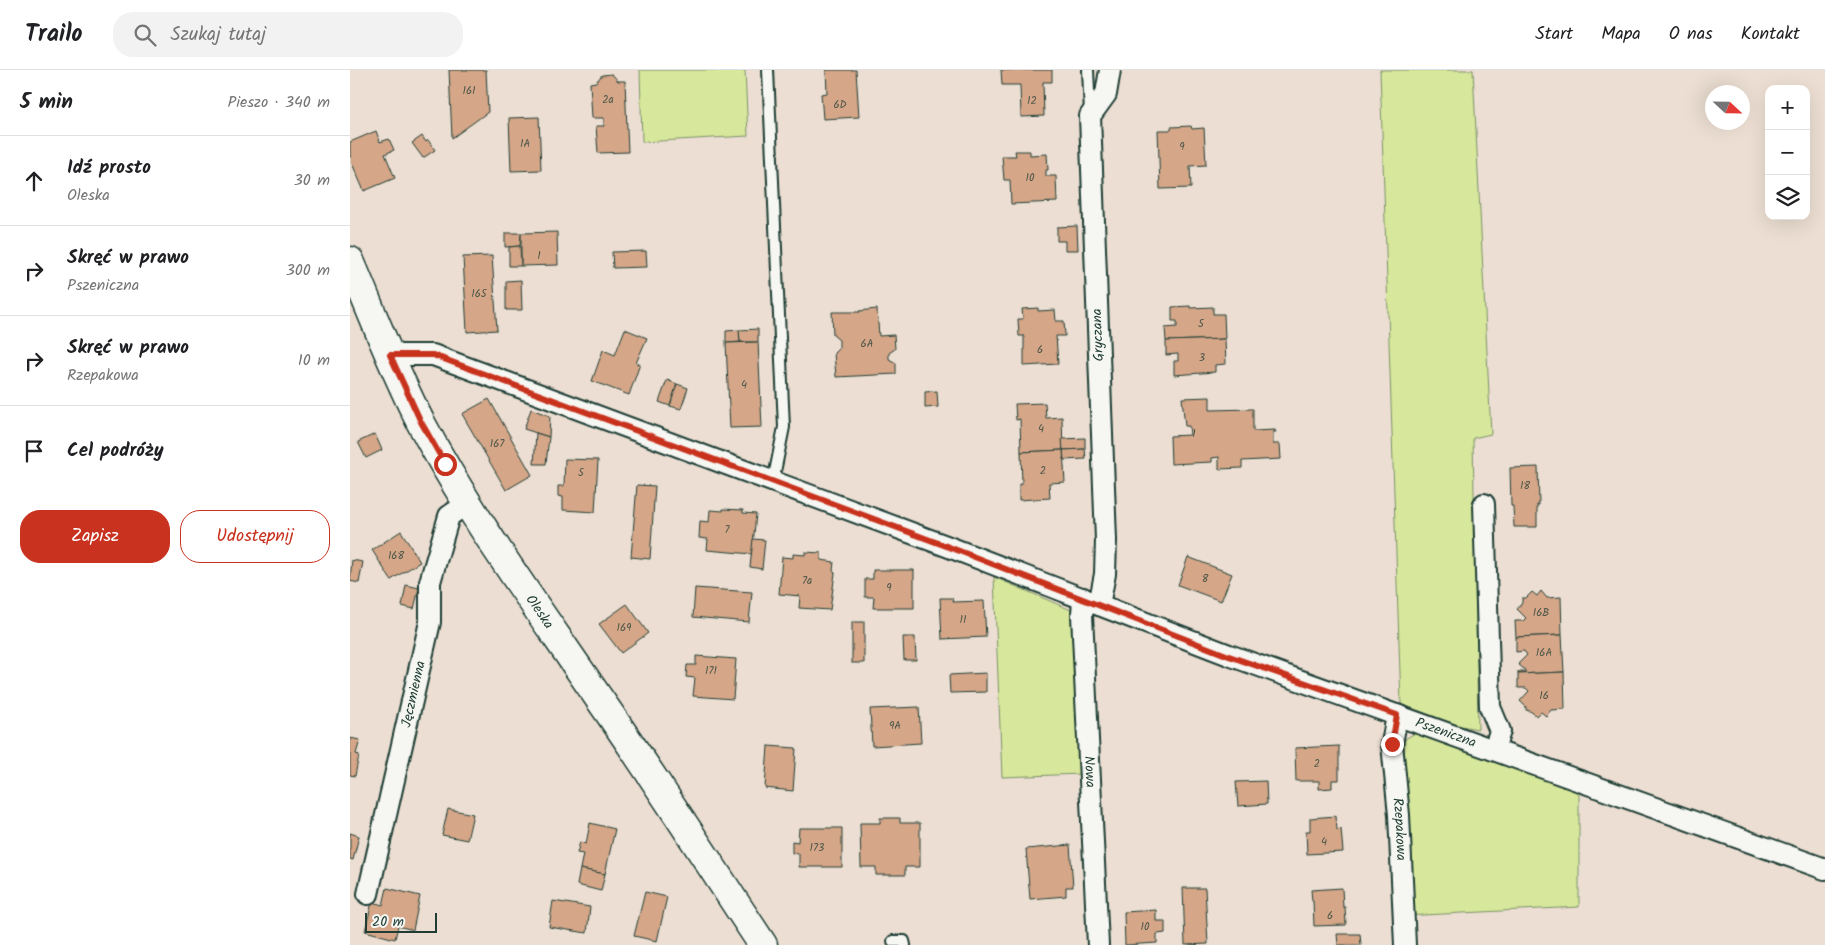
<!DOCTYPE html>
<html lang="pl">
<meta charset="utf-8">
<style>
body{margin:0;font-family:Kalam,sans-serif;background:#f2f2f2;color:#202124}
.controls{position:absolute;right:15px;top:15px;display:grid;overflow:hidden;border-radius:10px;box-shadow:0 5px 20px #0002}
.controls button{width:45px;height:45px;display:grid;place-items:center;padding:0;border:0;border-bottom:1px solid #e0e0e0;background:#fff;color:#202124;font:25px sans-serif}
.compass{position:absolute;left:1355px;top:15px;width:45px;height:45px;border-radius:50%;background:#fff;box-shadow:0 5px 20px #0002;rotate:112deg}
.scale{position:absolute;left:15px;bottom:12px;width:72px;box-sizing:border-box;padding-left:5px;border:2px solid #1f3d34;border-top:0;font-size:14px;line-height:18px;white-space:nowrap;color:#1f3d34;-webkit-text-stroke:4px #f6f6f2;paint-order:stroke}
.stop{position:absolute;width:15px;height:15px;margin:-11px;border:4px solid #c8321e;border-radius:50%;background:#fff}
.stop.end{background:#c8321e;border-color:#fff;box-shadow:0 1px 5px #0008}
.list{margin:0;padding:0;list-style:none}
h2{display:flex;justify-content:space-between;align-items:center;height:65px;margin:0;padding:0 20px;font-size:21px}
h2 small{font-size:16px;font-weight:400;color:#757577}
.list li{display:grid;grid-template-columns:32px 1fr auto;gap:15px;align-items:center;box-sizing:border-box;height:90px;padding:0 20px;border-top:1px solid #e0e0e0}
.list b{display:block;font-size:19px;white-space:nowrap}
.list p{margin:0;font-size:16px;white-space:nowrap;color:#757577}
.list em{font-size:16px;font-style:normal;color:#757577}
.actions{display:flex;gap:10px;padding:15px 20px}
.actions a{flex:1;padding:11px 0;border:1px solid #c8321e;border-radius:20px;text-align:center;font-size:18px;color:#c8321e}
.actions .main{background:#c8321e;color:#fff}
.icon{flex:none;width:28px;height:28px;fill:none;stroke:currentColor;stroke-width:2;stroke-linecap:round;stroke-linejoin:round}
.map{position:relative;flex:none;width:1475px;height:875px;overflow:hidden}
header{display:flex;align-items:center;gap:30px;box-sizing:border-box;height:70px;padding:0 25px;background:#fff;border-bottom:1px solid #e0e0e0}
header strong{font-size:24px}
nav{display:flex;gap:28px;margin-inline-start:auto;font-size:18px}
.search{width:350px;height:45px;background:#f2f2f2;display:flex;align-items:center;gap:12px;box-sizing:border-box;padding:0 18px;border-radius:20px;color:#757577;font-size:19px}
main{display:flex}
aside{flex:1;background:#fff}
.map>svg:first-child{display:block}
.green{fill:#d7e79b;stroke:#7b9268}
.building{fill:#d5a688;stroke:#1f3d34}
.lines{fill:none;stroke-linecap:round;stroke-linejoin:round}
.service-casing{stroke:#1f3d34;stroke-width:14}
.minor-casing{stroke:#1f3d34;stroke-width:24}
.secondary-casing{stroke:#1f3d34;stroke-width:31}
.service{stroke:#f6f6f2;stroke-width:10}
.minor{stroke:#f6f6f2;stroke-width:20}
.secondary{stroke:#f6f6f2;stroke-width:28}
.route{stroke:#c8321e;stroke-width:6}
.labels{text-anchor:middle;dominant-baseline:central;stroke-width:4;stroke-linejoin:round;paint-order:stroke}
.number-label{font-size:11px;fill:#4c5749}
.street-label{font-size:14px;fill:#1f3d34;stroke:#f6f6f2}
</style>
<header>
<strong>Trailo</strong>
<div class="search"><svg class="icon" aria-label="search" viewBox="0 0 24 24"><circle cx="10" cy="10" r="6"/><path d="M15 15l6 6"/></svg>Szukaj tutaj</div>
<nav><a>Start</a><a>Mapa</a><a>O nas</a><a>Kontakt</a></nav>
</header>
<main>
<aside>
<h2>5 min<small>Pieszo · 340 m</small></h2>
<ul class="list">
<li><svg class="icon" aria-label="ahead" viewBox="0 0 24 24"><path d="M12 20V5M6 11l6-6 6 6"/></svg><div><b>Idź prosto</b><p>Oleska</p></div><em>30 m</em></li>
<li><svg class="icon" aria-label="right" viewBox="0 0 24 24"><path d="M7 20v-9h11M14 6l5 5-5 5"/></svg><div><b>Skręć w prawo</b><p>Pszeniczna</p></div><em>300 m</em></li>
<li><svg class="icon" aria-label="right" viewBox="0 0 24 24"><path d="M7 20v-9h11M14 6l5 5-5 5"/></svg><div><b>Skręć w prawo</b><p>Rzepakowa</p></div><em>10 m</em></li>
<li><svg class="icon" aria-label="arrive" viewBox="0 0 24 24"><path d="M6 21V4h12l-3 4 3 4H6"/></svg><div><b>Cel podróży</b></div></li>
</ul>
<div class="actions"><a class="main">Zapisz</a><a>Udostępnij</a></div>
</aside>
<div class="map">
<svg width="1475" height="875" viewBox="0 0 1475 875">
<rect width="100%" height="100%" fill="#ecded2"/>
<filter id="ink" filterUnits="userSpaceOnUse"><feTurbulence type="fractalNoise" baseFrequency=".02" numOctaves="2"/><feDisplacementMap in="SourceGraphic" scale="10" xChannelSelector="R" yChannelSelector="G"/><feConvolveMatrix kernelMatrix="1 2 1 2 8 2 1 2 1" color-interpolation-filters="sRGB"/></filter>
<g filter="url(#ink)">
<g class="green">
<polygon points="290,0 395,0 398,66 292,72"/>
<polygon points="1030,0 1123,0 1141,364 1123,368 1128,659 1106,655 1051,634"/>
<polygon points="644,507 721,540 731,704 652,707"/>
<polygon points="1067,662 1229,719 1229,837 1054,846 1049,745 1055,669"/>
</g>
<g class="building">
<polygon points="99,0 136,0 138,42 102,68"/>
<polygon points="476,0 506,0 509,47 473,49 471,24 477,23"/>
<polygon points="651,0 702,0 702,12 693,12 694,46 671,47 670,15 652,15"/>
<polygon points="262,4 268,11 275,11 278,82 248,83 246,56 254,56 254,48 242,48 240,13 246,12 252,5"/>
<polygon points="189,47 191,100 161,101 159,48"/>
<polygon points="841,56 842,59 854,58 856,95 840,96 841,118 810,119 808,60 821,60 821,57"/>
<polygon points="26,61 30,72 39,69 44,80 35,84 45,108 14,121 1,91 2,90 0,85 0,72"/>
<polygon points="72,66 76,72 78,70 85,80 73,88 62,73"/>
<polygon points="665,81 680,81 680,85 697,84 698,100 696,100 696,106 706,106 707,132 661,134 660,110 654,110 652,86 666,86"/>
<polygon points="727,156 728,180 715,180 715,171 707,171 707,157"/>
<polygon points="207,162 208,195 171,196 171,163"/>
<polygon points="155,163 171,163 170,176 155,177"/>
<polygon points="170,176 171,196 159,196 159,177"/>
<polygon points="296,181 297,197 263,198 262,182"/>
<polygon points="142,186 147,260 117,262 113,187"/>
<polygon points="171,210 172,240 156,240 156,211"/>
<polygon points="840,236 840,238 863,237 863,244 874,244 875,269 816,271 815,258 827,257 827,251 822,251 822,237"/>
<polygon points="688,238 688,241 705,240 706,251 714,251 715,266 706,266 708,294 674,296 674,266 669,266 668,249 673,249 672,239"/>
<polygon points="527,239 529,266 544,265 545,279 539,283 539,289 546,293 546,304 486,307 484,283 489,278 489,270 483,265 482,242 510,242 509,241"/>
<polygon points="275,259 297,268 286,293 290,294 279,325 242,311 253,280 265,285"/>
<polygon points="408,259 408,272 390,272 389,260"/>
<polygon points="389,260 390,272 376,273 376,261"/>
<polygon points="875,269 876,294 865,295 865,302 824,305 824,291 828,291 828,284 816,285 816,271"/>
<polygon points="408,272 412,357 380,358 376,273"/>
<polygon points="317,310 327,314 320,336 309,332"/>
<polygon points="327,314 338,318 331,339 320,336"/>
<polygon points="587,321 588,337 575,338 575,322"/>
<polygon points="860,327 860,340 903,339 903,361 925,360 926,362 923,362 923,374 930,374 931,389 892,391 892,398 869,399 869,387 862,388 862,392 821,394 820,366 840,365 839,356 835,356 832,328"/>
<polygon points="139,329 182,405 156,420 112,344"/>
<polygon points="695,333 696,348 712,347 713,380 671,382 670,349 666,350 665,334"/>
<polygon points="181,339 200,346 199,367 174,359"/>
<polygon points="186,363 199,367 196,394 184,394"/>
<polygon points="25,364 32,380 16,388 8,372"/>
<polygon points="735,368 735,379 713,380 712,369"/>
<polygon points="735,379 736,389 714,390 713,380"/>
<polygon points="713,380 715,412 699,413 700,428 669,430 669,414 672,414 671,382"/>
<polygon points="215,389 248,390 245,442 213,440 213,427 208,426 208,416 214,416"/>
<polygon points="1188,397 1189,435 1187,435 1187,457 1164,457 1163,436 1161,436 1160,398"/>
<polygon points="287,415 305,416 300,489 281,487"/>
<polygon points="373,439 393,440 393,443 406,444 402,484 357,480 358,469 349,468 350,451 359,452 360,440 373,441"/>
<polygon points="51,461 70,492 41,510 22,480"/>
<polygon points="403,469 415,470 412,499 400,497"/>
<polygon points="455,482 471,483 471,490 484,492 483,501 485,503 480,540 449,538 450,526 429,524 432,487 443,488 443,484 455,485"/>
<polygon points="838,487 882,504 871,531 828,515"/>
<polygon points="2,490 13,492 9,513 0,511"/>
<polygon points="523,500 564,500 564,538 523,538 524,527 515,527 515,509 523,509"/>
<polygon points="56,515 69,518 64,539 52,536"/>
<polygon points="345,518 402,522 399,552 343,547"/>
<polygon points="1191,521 1197,528 1211,527 1212,565 1166,567 1165,551 1173,551 1176,548 1167,539 1172,533 1172,528 1176,528 1182,522 1187,526"/>
<polygon points="590,528 602,528 603,532 634,531 636,567 592,569"/>
<polygon points="277,534 298,563 271,583 249,554"/>
<rect x="502" y="552" width="12" height="41"/>
<polygon points="1212,565 1214,602 1168,604 1168,602 1175,602 1175,600 1168,594 1177,585 1174,581 1166,582 1166,567"/>
<polygon points="553,567 565,567 566,590 554,590"/>
<polygon points="346,586 386,589 383,629 343,626 345,608 336,607 337,595 346,595"/>
<polygon points="1214,602 1215,639 1201,640 1196,646 1191,642 1187,646 1180,641 1176,640 1176,637 1170,631 1179,621 1176,618 1168,618 1168,604"/>
<polygon points="636,603 636,622 600,623 599,605"/>
<polygon points="569,637 571,673 522,676 520,639"/>
<polygon points="0,668 10,670 6,684 9,685 5,706 0,705"/>
<polygon points="418,676 446,678 443,721 415,718"/>
<polygon points="989,676 989,710 982,710 982,718 969,719 969,711 946,711 945,678"/>
<polygon points="916,711 917,734 888,736 886,712"/>
<polygon points="98,739 123,744 117,770 92,765"/>
<polygon points="986,746 987,760 991,759 993,782 957,784 956,761 960,761 960,748"/>
<polygon points="530,748 550,748 550,753 570,753 570,797 555,797 555,805 526,805 526,797 511,797 510,753 530,753"/>
<polygon points="240,753 265,759 255,804 230,799 233,784 227,783 230,772 236,774"/>
<polygon points="449,758 492,758 492,797 449,797 449,784 442,783 442,771 448,772"/>
<polygon points="0,763 9,766 3,790 0,789"/>
<polygon points="720,775 723,817 716,817 716,826 680,829 676,779"/>
<polygon points="230,799 255,804 251,821 227,815"/>
<polygon points="37,818 70,826 63,860 48,856 45,869 15,861 22,832 33,835"/>
<polygon points="833,818 855,818 858,874 835,875"/>
<polygon points="992,818 993,837 995,837 996,855 964,856 963,831 962,831 961,820"/>
<polygon points="295,822 317,827 307,871 284,866"/>
<polygon points="203,831 240,837 237,863 199,857"/>
<polygon points="806,840 806,851 815,851 815,863 807,864 807,873 775,875 774,842"/>
<polygon points="987,864 1010,864 1011,875 988,875"/>
</g>
<g class="lines">
<g class="service-casing">
<g id="service">
<polyline points="418,0 434,357 423,412"/>
<polyline points="738,0 740,43"/>
<polyline points="543,871 554,871 555,875"/>
</g>
</g>
<g class="minor-casing">
<g id="minor">
<path id="s1" d="M40 285H83L599 477 879 585 1475 799"/>
<polyline points="1134,434 1140,637 1150,661 1144,680"/>
<path id="s2" d="M733 528 732 545 748 875"/>
<polyline points="749,535 755,504 756,470 740,46 756,24 760,0"/>
<path id="s3" d="M1047 645 1042 674 1049 745 1055 875"/>
<path id="s4" d="M18 824 80 552V512L99 446 118 433"/>
</g>
</g>
<g class="secondary-casing">
<g id="secondary">
<path id="s5" d="M0 191C23 245 44 301 71 353 122 449 187 537 248 627 305 708 358 792 413 875"/>
</g>
</g>
<use href="#service" class="service"/>
<use href="#minor" class="minor"/>
<use href="#secondary" class="secondary"/>
</g>
</g>
<g class="lines" filter="url(#ink)">
<polyline class="route" points="95,394 71,352 40,285 83,285 599,477 879,586 1047,645 1042,674"/>
</g>
<g class="labels">
<g class="number-label">
<text x="119" y="21">161</text>
<text x="258" y="30">2a</text>
<text x="682" y="31">12</text>
<text x="490" y="35">6D</text>
<text x="175" y="74">1A</text>
<text x="832" y="77">9</text>
<text x="680" y="108">10</text>
<text x="189" y="186">1</text>
<text x="129" y="224">165</text>
<text x="851" y="254">5</text>
<text x="517" y="274">6A</text>
<text x="690" y="280">6</text>
<text x="852" y="288">3</text>
<text x="394" y="315">4</text>
<text x="691" y="359">4</text>
<text x="844" y="364">1</text>
<text x="147" y="374">167</text>
<text x="693" y="401">2</text>
<text x="231" y="403">5</text>
<text x="1175" y="416">18</text>
<text x="377" y="460">7</text>
<text x="46" y="486">168</text>
<text x="855" y="509">8</text>
<text x="457" y="511">7a</text>
<text x="539" y="518">9</text>
<text x="1191" y="543">16B</text>
<text x="613" y="550">11</text>
<text x="274" y="558">169</text>
<text x="1194" y="583">16A</text>
<text x="361" y="601">171</text>
<text x="1194" y="626">16</text>
<text x="545" y="656">9A</text>
<text x="967" y="694">2</text>
<text x="974" y="772">4</text>
<text x="467" y="778">173</text>
<text x="980" y="846">6</text>
<text x="795" y="857">10</text>
</g>
<g class="street-label">
<text transform="translate(748 265) rotate(-92)">Gryczana</text>
<text stroke="none"><textPath href="#s5" startOffset="400">Oleska</textPath></text>
<text stroke="none"><textPath href="#s4" startOffset="205">Jęczmienna</textPath></text>
<text stroke="none"><textPath href="#s1" startOffset="1124">Pszeniczna</textPath></text>
<text stroke="none"><textPath href="#s2" startOffset="174">Nowa</textPath></text>
<text stroke="none"><textPath href="#s3" startOffset="115">Rzepakowa</textPath></text>
</g>
</g>
</svg>
<div class="controls">
<button>+</button>
<button>−</button>
<button><svg class="icon" aria-label="layers" viewBox="0 0 24 24"><path d="M12 4l9 5-9 5-9-5zM3 14l9 5 9-5"/></svg></button>
</div>
<svg class="compass" viewBox="-18 -18 36 36"><path d="M0-13l5 13h-10z" fill="#e53935"/><path d="M0 13l5-13h-10z" fill="#757577"/></svg>
<div class="scale">20 m</div>
<div class="stop" style="left:95px;top:394px"></div>
<div class="stop end" style="left:1042px;top:674px"></div>
</div>
</main>
